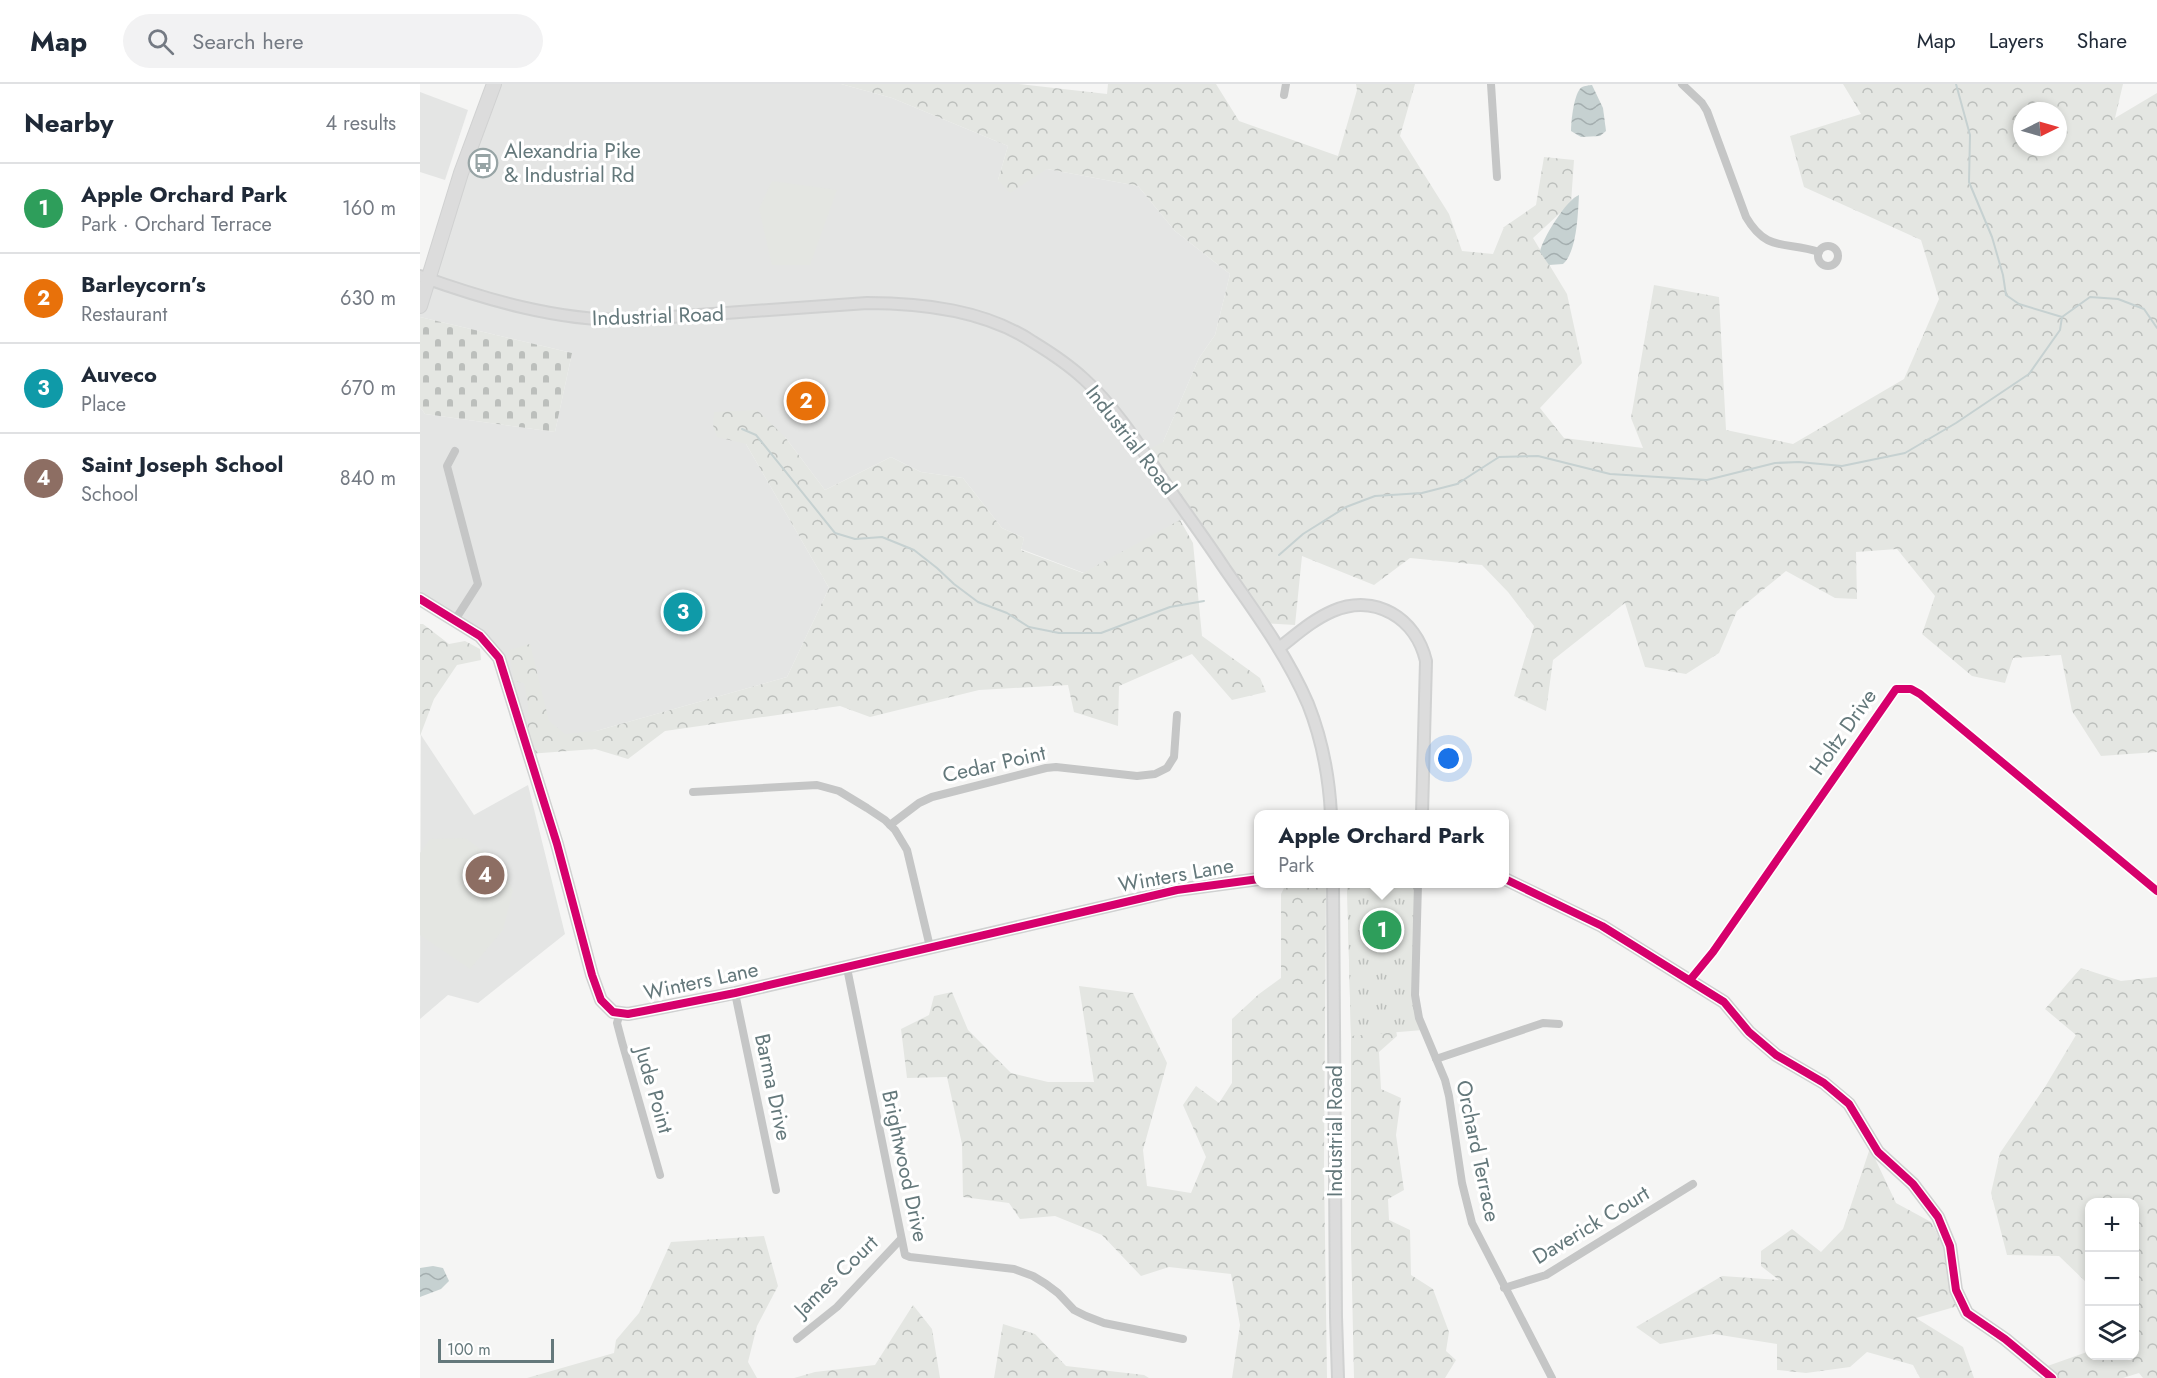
<!DOCTYPE html>
<meta charset="utf-8">
<style>
body{margin:0;font-family:Jost,sans-serif;background:#f2f2f3;color:#1f2937}
.controls{position:absolute;right:18px;bottom:18px;display:grid;overflow:hidden;border-radius:12px;box-shadow:0 3px 9px #0003}
.controls button{width:54px;height:54px;display:grid;place-items:center;padding:0;border:0;border-bottom:2px solid #e0e1e3;background:#fff;color:#1f2937;font:30px sans-serif}
.compass{position:absolute;left:1593px;top:18px;width:54px;height:54px;border-radius:50%;background:#fff;box-shadow:0 3px 9px #0003;rotate:85deg}
.scale{position:absolute;left:18px;bottom:15px;width:116px;box-sizing:border-box;padding-left:6px;border:3px solid #64787b;border-top:0;font-size:16px;line-height:21px;white-space:nowrap;color:#64787b;-webkit-text-stroke:4px #fff;paint-order:stroke}
.you{position:absolute;left:1029px;top:675px;width:21px;height:21px;margin:-15px;border:4px solid #fff;border-radius:50%;background:#1a73e8;box-shadow:0 0 0 9px #1a73e833}
.badge{display:grid;place-items:center;width:39px;height:39px;border-radius:50%;background:#556068;color:#fff;font-size:20px;font-weight:700}
.pin{position:absolute;translate:-50% -50%;border:3px solid #fff;box-shadow:0 2px 6px #0006}
.popup{position:absolute;left:834px;top:726px;width:255px;height:78px;box-sizing:border-box;display:grid;place-content:center;border-radius:12px;background:#fff;filter:drop-shadow(0 2px 4px #0005);font-size:20px;white-space:nowrap;color:#747a83}
.popup b{font-size:22px;color:#1f2937}
.popup::after{content:'';position:absolute;left:50%;top:100%;margin-left:-12px;border:12px solid transparent;border-top-color:#fff}
.list{margin:0;padding:0;list-style:none}
h2{display:flex;justify-content:space-between;align-items:center;height:78px;margin:0;padding:0 24px;font-size:26px}
h2 small{font-size:20px;font-weight:400;color:#747a83}
.list li{display:grid;grid-template-columns:39px 1fr auto;gap:18px;align-items:center;box-sizing:border-box;height:90px;padding:0 24px;border-top:2px solid #e0e1e3}
.list b{display:block;font-size:22px;white-space:nowrap}
.list p{margin:0;font-size:20px;white-space:nowrap;color:#747a83}
.list em{font-size:20px;font-style:normal;color:#747a83}
.icon{flex:none;width:33px;height:33px;fill:none;stroke:currentColor;stroke-width:2;stroke-linecap:round;stroke-linejoin:round}
.map{position:relative;flex:none;width:1737px;height:1294px;overflow:hidden}
header{display:flex;align-items:center;gap:36px;box-sizing:border-box;height:84px;padding:0 30px;background:#fff;border-bottom:2px solid #e0e1e3}
header strong{font-size:28px}
nav{display:flex;gap:33px;margin-inline-start:auto;font-size:21px}
.search{width:420px;height:54px;background:#f2f2f3;display:flex;align-items:center;gap:15px;box-sizing:border-box;padding:0 21px;border-radius:33px;color:#747a83;font-size:22px}
main{display:flex}
aside{flex:1;background:#fff}
.map>svg:first-child{display:block}
.built{fill:#e4e5e4}
.forest{fill:url(#forest-crowns);fill-rule:evenodd}
.cemetery{fill:url(#cemetery-stones)}
.park{fill:url(#park-tufts)}
.pitch{fill:#e4e6e2}
.water{fill:url(#water-waves)}
.lines{fill:none;stroke-linecap:round;stroke-linejoin:round}
.stream{stroke:#c6d1d1;stroke-width:2}
.secondary-casing{stroke:#d0d1d1;stroke-width:14}
.highway-casing{stroke:#d0d1d1;stroke-width:16}
.street{stroke:#c5c6c6;stroke-width:8}
.secondary{stroke:#dcdcdc;stroke-width:10}
.highway{stroke:#dcdcdc;stroke-width:14}
.cycleway-casing{stroke:#fff;stroke-width:11}
.cycleway{stroke:#d6006c;stroke-width:8}
.labels{text-anchor:middle;dominant-baseline:central;stroke-width:6;stroke-linejoin:round;paint-order:stroke}
.poi-label{font-size:21px;fill:#64787b;stroke:#fff;text-anchor:start}
.street-label{font-size:21px;fill:#64787b;stroke:#fff}
</style>
<header>
<strong>Map</strong>
<div class="search"><svg class="icon" aria-label="search" viewBox="0 0 24 24"><circle cx="10" cy="10" r="6"/><path d="M15 15l6 6"/></svg>Search here</div>
<nav><a>Map</a><a>Layers</a><a>Share</a></nav>
</header>
<main>
<aside>
<h2>Nearby<small>4 results</small></h2>
<ul class="list">
<li><span class="badge" style="background:#2e9e5b">1</span><div><b>Apple Orchard Park</b><p>Park · Orchard Terrace</p></div><em>160 m</em></li>
<li><span class="badge" style="background:#e8710a">2</span><div><b>Barleycorn’s</b><p>Restaurant</p></div><em>630 m</em></li>
<li><span class="badge" style="background:#0f9aa8">3</span><div><b>Auveco</b><p>Place</p></div><em>670 m</em></li>
<li><span class="badge" style="background:#8d6e63">4</span><div><b>Saint Joseph School</b><p>School</p></div><em>840 m</em></li>
</ul>
</aside>
<div class="map">
<svg width="1737" height="1294" viewBox="0 0 1737 1294">
<defs>
<pattern id="forest-crowns" width="20" height="18" patternUnits="userSpaceOnUse" patternTransform="scale(1.5)"><rect width="20" height="18" fill="#e4e6e2"/><path d="M2 6a3 3 0 1 1 6 0M12 15a3 3 0 1 1 6 0" fill="none" stroke="#bcbfbc"/></pattern>
<pattern id="cemetery-stones" width="16" height="16" patternUnits="userSpaceOnUse" patternTransform="scale(1.5)"><rect width="16" height="16" fill="#e4e6e2"/><path d="M2 7V4a2 2 0 0 1 4 0v3zM10 15v-3a2 2 0 0 1 4 0v3z" fill="#bcbfbc"/></pattern>
<pattern id="park-tufts" width="24" height="20" patternUnits="userSpaceOnUse" patternTransform="scale(1.5)"><rect width="24" height="20" fill="#e4e6e2"/><path d="M3 7l-1-3M5 7V3M7 7l1-3M15 17l-1-3M17 17v-4M19 17l1-3" fill="none" stroke="#bcbfbc"/></pattern>
<pattern id="water-waves" width="16" height="10" patternUnits="userSpaceOnUse" patternTransform="scale(1.5)"><rect width="16" height="10" fill="#c6d1d1"/><path d="M0 5q4-4 8 0t8 0" fill="none" stroke="#a4aeaf"/></pattern>
</defs>
<rect width="100%" height="100%" fill="#f5f5f4"/>
<g class="built">
<polygon points="74,0 421,0 472,14 588,62 578,96 627,85 718,102 755,147 810,190 795,251 779,274 743,358 769,432 664,489 601,465 604,454 582,444 543,394 501,388 471,373 405,406 365,353 326,360 409,504 367,593 176,647 108,670 69,561 0,515 0,323 5,330 135,348 152,269 0,233 0,222"/>
<polygon points="0,8 48,26 25,96 0,88"/>
<polygon points="1,651 54,731 108,701 145,850 58,919 28,911 0,935"/>
</g>
<g class="forest">
<path d="M421 0H599L687 10 688 0H796L819 37 918 72 937 6 936 0H995L980 52 1029 130 1042 167 1073 170 1084 143 1116 121 1124 73 1154 76 1151 119 1113 154 1147 210 1162 279 1120 324 1144 354 1223 364 1211 334 1234 201 1299 213 1306 346 1373 360 1484 295 1519 215 1501 156 1384 103 1370 52 1441 30 1423 0H1703L1695 34 1737 9V668L1681 672 1652 627 1641 571 1593 574 1585 599 1552 592 1502 550 1515 512 1477 465 1436 468 1437 515 1415 514 1366 487 1317 527 1299 569 1266 590 1225 583 1205 519 1133 576 1126 627 1094 612 1114 542 1088 508 1062 481 990 474 954 501 882 472 875 541 843 539 724 368 743 358 779 274 795 251 810 190 755 147 718 102 627 85 590 109 578 96 588 62 472 14ZM1602 27H1638V63H1602Z"/>
<polygon points="337,326 365,353 405,406 471,373 501,388 543,394 582,444 604,454 601,466 663,489 760,436 773,459 782,552 840,594 846,608 812,616 772,570 699,602 698,642 654,628 648,601 559,606 450,633 420,622 245,647 208,675 175,665 108,670 108,620 104,599 94,597 89,566 110,560 129,637 145,650 176,647 367,593 409,504 326,360 297,353 293,341 294,328"/>
<polygon points="0,540 3,540 29,560 45,557 60,565 61,576 37,581 14,615 0,652"/>
<polygon points="866,800 906,800 904,1083 907,1294 812,1294 820,1241 811,1190 749,1183 721,1192 682,1151 635,1132 600,1135 589,1119 543,1113 542,1060 527,993 487,994 481,945 509,931 514,912 532,908 548,946 591,989 628,998 674,998 659,902 713,909 747,979 723,1066 727,1102 771,1109 786,1073 763,1021 776,1002 799,1019 812,999 812,935 839,910 861,894 861,810"/>
<polygon points="927,800 974,934 977,952 959,968 961,1005 981,1014 976,1051 984,1106 968,1115 969,1136 990,1146 991,1191 1013,1205 1029,1248 1026,1267 1036,1276 1025,1294 934,1294 931,1157 931,952"/>
<polygon points="1661,884 1701,897 1737,893 1737,1294 1723,1294 1719,1289 1703,1294 1632,1294 1619,1285 1667,1268 1669,1258 1670,1272 1714,1272 1714,1118 1670,1118 1669,1201 1639,1172 1587,1171 1571,1109 1580,1069 1625,1003 1656,951 1625,925"/>
<polygon points="1450,1064 1476,1119 1511,1138 1525,1164 1538,1222 1496,1234 1543,1263 1554,1294 1500,1294 1493,1281 1447,1268 1430,1283 1386,1289 1357,1286 1357,1260 1294,1250 1240,1260 1216,1243 1302,1192 1359,1196 1341,1182 1341,1167 1372,1145 1401,1168 1423,1145"/>
<polygon points="344,1152 358,1202 337,1242 328,1278 337,1294 107,1294 194,1269 196,1256 219,1229 251,1158"/>
<polygon points="493,1221 512,1245 520,1294 374,1294 395,1288 455,1281"/>
<polygon points="583,1240 615,1250 646,1282 724,1291 729,1294 574,1294"/>
</g>
<polygon class="cemetery" points="0,233 152,269 135,348 5,330 0,323"/>
<polygon class="park" points="927,800 998,800 994,898 1003,946 931,952"/>
<g class="pitch">
<polygon points="352,97 417,106 390,181 352,181 339,125"/>
<polygon points="45,754 73,774 93,806 83,846 50,885 0,851 0,769 10,755"/>
</g>
<g class="water">
<path d="M1172 1 1183 24 1186 47 1180 52 1161 53 1151 47C1151 37 1154 8 1162 3 1164 2 1170 1 1172 1Z"/>
<path d="M1159 111C1158 129 1157 168 1143 180L1129 181 1120 168C1122 155 1147 115 1159 111Z"/>
<polygon points="13,1182 23,1184 29,1197 21,1205 0,1213 0,1184"/>
</g>
<g class="lines">
<g class="stream">
<polyline points="1536,0 1550,51 1549,98 1572,153 1583,191 1586,211 1599,220 1642,233"/>
<polyline points="322,345 336,351 415,449 435,455 462,453 494,466 517,484 534,500 558,518 587,529 609,543 639,549 681,549 750,523 784,517"/>
<polyline points="859,471 883,450 926,423 955,412 1002,409 1037,400 1079,373 1118,372 1190,390 1287,396 1355,379 1379,378 1422,382 1485,369 1536,339 1609,290 1640,246 1642,233 1670,213 1698,215 1724,225 1737,244"/>
</g>
<g class="secondary-casing">
<g id="secondary">
<path d="M0 192C67 216 138 237 209 236L447 219C503 219 565 226 613 258 631 269 649 281 664 295 696 324 721 364 745 399 765 428 786 456 805 485 835 528 867 571 888 620 902 655 909 693 911 730"/>
<polyline points="0,515 60,552 79,574 137,760 172,891 181,916 193,928 208,930 224,927 315,909 757,806 839,795"/>
<path d="M859 564C876 551 892 536 913 527 955 509 996 534 1006 577L1002 730"/>
<polyline points="1085,795 1182,842 1304,918 1329,948 1356,971 1404,999 1429,1020 1458,1068 1493,1100 1518,1133 1530,1162 1536,1206 1547,1229 1585,1255 1632,1294"/>
<polyline points="913,800 916,1233 918,1294"/>
</g>
</g>
<g class="highway-casing">
<polyline id="highway" points="0,222 41,89 74,0"/>
</g>
<g class="street">
<polyline points="1071,0 1077,93"/>
<path d="M1262 0 1282 19 1287 27 1326 133C1347 169 1366 157 1399 168"/>
<polyline points="864,11 866,0"/>
<circle cx="1408" cy="172" r="10"/>
<polyline points="35,367 27,382 58,500 35,536"/>
<polyline points="273,708 397,701 419,707 447,724 465,736 475,746 487,766 510,863"/>
<polyline points="470,741 499,719 512,713 626,684 636,683 717,692 735,690 747,684 754,673 757,631"/>
<polyline points="998,800 995,911 999,934 1025,996 1029,1012 1042,1099 1052,1139 1132,1294"/>
<polyline points="427,884 485,1171 490,1173 594,1185 613,1192 626,1200 638,1209 654,1226 666,1232 684,1239 763,1255"/>
<polyline points="1270,896 1293,868 1476,605 1491,605 1500,610 1737,807"/>
<polyline points="315,909 356,1106"/>
<polyline points="200,929 197,939 202,958 240,1091"/>
<polyline points="1016,975 1123,939 1139,940"/>
<polyline points="1084,1204 1126,1191 1273,1100"/>
<polyline points="377,1255 417,1223 481,1155"/>
</g>
<use href="#secondary" class="secondary"/>
<use href="#highway" class="highway"/>
<g class="cycleway-casing">
<g id="cycleway">
<polyline points="0,515 60,552 79,574 137,760 172,891 181,916 193,928 208,930 224,927 315,909 757,806 839,795"/>
<polyline points="1085,795 1182,842 1304,918 1329,948 1356,971 1404,999 1429,1020 1458,1068 1493,1100 1518,1133 1530,1162 1536,1206 1547,1229 1585,1255 1632,1294"/>
<polyline points="1270,896 1293,868 1476,605 1491,605 1500,610 1737,807"/>
</g>
</g>
<use href="#cycleway" class="cycleway"/>
</g>
<defs>
<g id="bus-ring" transform="scale(1.5)"><circle r="9.5" fill="#fff" stroke="#97a4a5" stroke-width="1.5"/><path d="M-5-6H5V4H4V6H2V4H-2V6H-4V4H-5ZM-3.5-4V0h7V-4ZM-3.5 1.2v1.5H-2V1.2ZM2 1.2v1.5H3.5V1.2Z" fill="#97a4a5"/></g>
</defs>
<g fill-rule="evenodd">
<use href="#bus-ring" x="63" y="79"/>
</g>
<g class="labels">
<g class="poi-label">
<text x="84" y="67">Alexandria Pike<tspan x="84" dy="24">&amp; Industrial Rd</tspan></text>
</g>
<g class="street-label">
<text transform="translate(238 232) rotate(-2)">Industrial Road</text>
<text transform="translate(711 356) rotate(52)">Industrial Road</text>
<text transform="translate(1423 648) rotate(-55)">Holtz Drive</text>
<text transform="translate(574 680) rotate(-13)">Cedar Point</text>
<text transform="translate(756 791) rotate(-10)">Winters Lane</text>
<text transform="translate(281 897) rotate(-12)">Winters Lane</text>
<text transform="translate(353 1003) rotate(78)">Barma Drive</text>
<text transform="translate(234 1006) rotate(74)">Jude Point</text>
<text transform="translate(915 1047) rotate(-90)">Industrial Road</text>
<text transform="translate(1058 1067) rotate(78)">Orchard Terrace</text>
<text transform="translate(485 1082) rotate(78)">Brightwood Drive</text>
<text transform="translate(1171 1141) rotate(-31)">Daverick Court</text>
<text transform="translate(416 1192) rotate(-44)">James Court</text>
</g>
</g>
</svg>
<div class="controls">
<button>+</button>
<button>−</button>
<button><svg class="icon" aria-label="layers" viewBox="0 0 24 24"><path d="M12 4l9 5-9 5-9-5zM3 14l9 5 9-5"/></svg></button>
</div>
<svg class="compass" viewBox="-18 -18 36 36"><path d="M0-13l5 13h-10z" fill="#e53935"/><path d="M0 13l5-13h-10z" fill="#747a83"/></svg>
<div class="scale">100 m</div>
<div class="you"></div>
<div class="pin badge" style="left:962px;top:846px;background:#2e9e5b">1</div>
<div class="popup"><b>Apple Orchard Park</b>Park</div>
<div class="pin badge" style="left:386px;top:317px;background:#e8710a">2</div>
<div class="pin badge" style="left:263px;top:528px;background:#0f9aa8">3</div>
<div class="pin badge" style="left:65px;top:791px;background:#8d6e63">4</div>
</div>
</main>
